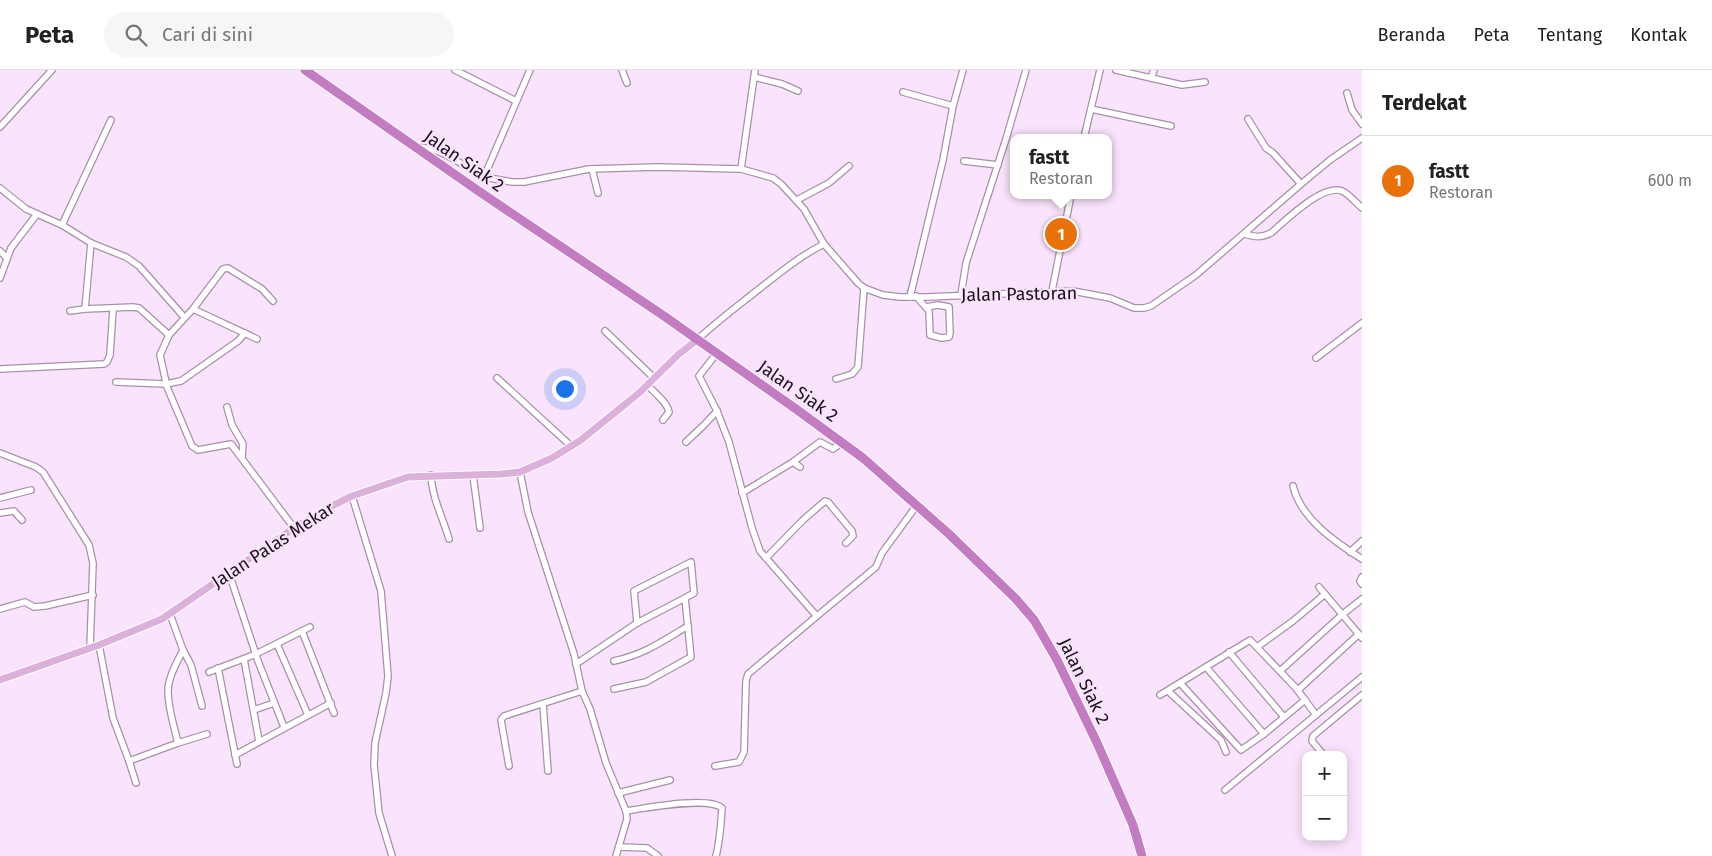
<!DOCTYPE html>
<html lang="id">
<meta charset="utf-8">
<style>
body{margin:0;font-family:"Fira Sans",sans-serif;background:#f6f6f6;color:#222}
.controls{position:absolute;right:15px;bottom:15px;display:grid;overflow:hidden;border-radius:10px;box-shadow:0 2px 12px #0003}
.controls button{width:45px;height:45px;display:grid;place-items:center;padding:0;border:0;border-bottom:1px solid #e0e0e0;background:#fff;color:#222;font:25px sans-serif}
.you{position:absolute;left:564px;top:318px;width:18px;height:18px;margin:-12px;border:4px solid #fff;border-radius:50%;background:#1a73e8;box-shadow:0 0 0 8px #1a73e833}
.badge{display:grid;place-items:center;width:32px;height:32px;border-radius:50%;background:#2563eb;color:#fff;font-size:16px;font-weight:700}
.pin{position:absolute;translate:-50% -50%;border:2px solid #fff;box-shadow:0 1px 5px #0006}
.popup{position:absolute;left:1010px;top:64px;width:102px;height:65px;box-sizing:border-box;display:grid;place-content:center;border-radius:10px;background:#fff;filter:drop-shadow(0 1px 4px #0005);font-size:16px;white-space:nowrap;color:#767676}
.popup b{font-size:19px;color:#222}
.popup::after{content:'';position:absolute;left:50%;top:100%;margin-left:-10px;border:10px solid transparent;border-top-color:#fff}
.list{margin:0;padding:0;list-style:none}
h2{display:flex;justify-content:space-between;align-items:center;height:65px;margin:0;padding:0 20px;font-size:21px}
h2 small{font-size:16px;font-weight:400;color:#767676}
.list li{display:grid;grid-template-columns:32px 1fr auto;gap:15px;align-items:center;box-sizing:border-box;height:90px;padding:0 20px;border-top:1px solid #e0e0e0}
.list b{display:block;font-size:19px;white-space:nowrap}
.list p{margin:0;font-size:16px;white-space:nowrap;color:#767676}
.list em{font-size:16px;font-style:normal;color:#767676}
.icon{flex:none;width:28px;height:28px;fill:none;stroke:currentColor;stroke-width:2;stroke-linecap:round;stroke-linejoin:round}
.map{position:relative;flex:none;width:1362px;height:786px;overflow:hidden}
header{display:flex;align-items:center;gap:30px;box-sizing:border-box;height:70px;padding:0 25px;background:#fff;border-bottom:1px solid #e0e0e0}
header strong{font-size:24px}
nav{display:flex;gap:28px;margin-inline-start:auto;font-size:18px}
.search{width:350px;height:45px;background:#f6f6f6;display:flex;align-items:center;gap:12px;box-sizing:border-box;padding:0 18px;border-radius:28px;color:#767676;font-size:19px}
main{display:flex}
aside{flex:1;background:#fff}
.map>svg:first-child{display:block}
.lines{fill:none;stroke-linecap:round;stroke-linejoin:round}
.stream{stroke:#bfd0f2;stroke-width:2}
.minor-casing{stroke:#a791a9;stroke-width:8}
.major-casing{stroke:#fff;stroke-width:9}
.highway-casing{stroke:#fff;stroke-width:11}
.minor{stroke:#fff;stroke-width:5.5}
.major{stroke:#dbb0da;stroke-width:7}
.highway{stroke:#c37cc2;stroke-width:9}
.labels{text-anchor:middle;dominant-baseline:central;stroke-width:4.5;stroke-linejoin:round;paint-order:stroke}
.street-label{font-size:18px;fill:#1a121a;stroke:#fae3fc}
</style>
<header>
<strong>Peta</strong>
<div class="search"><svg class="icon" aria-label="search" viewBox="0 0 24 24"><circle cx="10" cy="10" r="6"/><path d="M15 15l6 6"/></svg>Cari di sini</div>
<nav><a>Beranda</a><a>Peta</a><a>Tentang</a><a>Kontak</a></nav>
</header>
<main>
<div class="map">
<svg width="1362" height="786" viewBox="0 0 1362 786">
<rect width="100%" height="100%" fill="#fae3fc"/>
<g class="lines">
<g class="stream">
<polyline points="933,122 942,82"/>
<polyline points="907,223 915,194"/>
</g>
<g class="minor-casing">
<g id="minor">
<polyline points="455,0 516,31"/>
<polyline points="530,0 484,107 512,112 524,112 589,99 658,97 741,99 773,108 781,114 804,139 824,174"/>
<polyline points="622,0 627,13"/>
<polyline points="1116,0 1182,15 1205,12"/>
<polyline points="754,7 782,14 798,21"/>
<polyline points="1151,8 1154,0"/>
<polyline points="903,22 953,36"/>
<polyline points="1347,23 1352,40 1362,54"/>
<polyline points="1091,39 1171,56"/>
<polyline points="1248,49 1266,78 1273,83 1301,114"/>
<polyline points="0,57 52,0"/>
<polyline points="1084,68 1100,0"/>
<path d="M417 77C441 77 463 96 484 107"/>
<polyline points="964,91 998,95"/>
<polyline points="592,99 598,123"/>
<polyline points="741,99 755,0"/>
<polyline points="0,118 26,139 62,155 91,173 126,187 139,196 184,247"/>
<polyline points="797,130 829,113 849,96"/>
<polyline points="62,155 111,50"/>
<path d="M1245 164C1255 167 1261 168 1271 163 1285 151 1323 113 1342 121 1349 124 1356 133 1362 138"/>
<polyline points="91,173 85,239 133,237 139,238 169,265"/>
<polyline points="0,181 7,188"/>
<polyline points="0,208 11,178 37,144"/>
<polyline points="1052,221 1071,125"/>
<polyline points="961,225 966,193 1006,69 1026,0"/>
<polyline points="916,226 929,241 930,265 942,268 949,267 950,263 949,237 938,235 926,237"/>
<polyline points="910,227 943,90 953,36 963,0"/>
<polyline points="273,231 262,219 228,198 223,199 193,239 169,265 160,285 167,317 192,376 198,380 231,374 294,458"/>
<polyline points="193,239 257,269"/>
<polyline points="70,241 85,239"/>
<polyline points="605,261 654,308"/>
<path d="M697 270C715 253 735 238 754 223 777 205 798 187 824 174L858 213 864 218 883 225 900 227H927L1073 221 1110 228 1134 238H1144L1151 236 1164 227 1196 205 1301 114 1330 90 1362 68"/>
<polyline points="717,283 699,306 717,341 729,372 752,458 760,481 814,543 817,546 876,497 882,483 917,435"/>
<polyline points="1316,288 1362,253"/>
<polyline points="0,299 104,294 107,292 110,285 113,239"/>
<polyline points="497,308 571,376"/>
<polyline points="836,309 852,304 858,297 864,218"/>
<polyline points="116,312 166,314 181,311 238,271 245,263"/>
<path d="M647 315C655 323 667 332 669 342L663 350"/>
<polyline points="227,337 232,355 243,374 242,387"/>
<polyline points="686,372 704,355 717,341"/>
<polyline points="0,383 36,397 43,402 89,475 93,493 90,578"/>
<polyline points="793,392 820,372 833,379 842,372"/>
<polyline points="520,402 528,442 574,584 582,621 590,639 606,693 626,741 627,749 616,786"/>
<path d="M431 405C432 428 443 448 449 469"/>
<polyline points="473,405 480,458"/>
<path d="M1293 416C1301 449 1335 472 1362 489"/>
<polyline points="742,423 793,392 800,397"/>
<polyline points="352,426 381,521 388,606 386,623 375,673 374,695 379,743 392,786"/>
<polyline points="0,428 31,420"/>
<polyline points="0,443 14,441 22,450"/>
<polyline points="1350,482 1362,471"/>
<polyline points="766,488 803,450 825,431 828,432 852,461 853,466 846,473"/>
<polyline points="229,503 258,591 284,657"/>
<polyline points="1362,507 1360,511 1362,514"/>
<polyline points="1319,517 1362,568"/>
<polyline points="0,539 25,532 34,537 45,536 93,525"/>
<path d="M170 544 183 580C177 592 168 608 168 621 168 638 174 656 178 673L207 664"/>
<polyline points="637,553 634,521 691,492 694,523 685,528"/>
<polyline points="302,561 334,643"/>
<polyline points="277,574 308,645"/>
<polyline points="99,575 113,648 129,691 178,673"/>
<polyline points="1257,577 1293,551 1325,524"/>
<polyline points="183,580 191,595 202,636"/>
<polyline points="1229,582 1284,647"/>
<polyline points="244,589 259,671"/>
<path d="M614 591C645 584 661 572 688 556"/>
<polyline points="576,594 637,553 685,528 691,587 646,612 614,619"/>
<polyline points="1206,597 1264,664"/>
<polyline points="218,598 237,694"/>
<polyline points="1280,601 1343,544 1362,529"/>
<polyline points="209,602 256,584 310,557"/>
<polyline points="1298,620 1359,564"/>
<polyline points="1168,621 1221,670 1226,682"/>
<polyline points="1160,625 1250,570 1295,617 1305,630 1264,664 1241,680 1181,614"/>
<polyline points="1305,630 1316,645"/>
<polyline points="543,634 548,701"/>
<polyline points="254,640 274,633"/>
<polyline points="1322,683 1312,671 1313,666 1362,625"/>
<polyline points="235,685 331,633"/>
<polyline points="129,691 136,713"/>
<polyline points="509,696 501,650 504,646 582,621"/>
<polyline points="715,696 739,692 744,682 746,611 748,604 817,546"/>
<polyline points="1225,720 1362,607"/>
<polyline points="618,723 670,710"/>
<path d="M626 741C646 738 708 726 722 738 721 754 720 770 716 786"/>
<polyline points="619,777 647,778 658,786"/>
</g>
</g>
<g class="major-casing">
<polyline id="major" points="0,610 99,575 162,549 294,458 324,440 352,426 408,407 501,404 520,402 552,388 581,370 639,323 679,284 697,270"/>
</g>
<g class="highway-casing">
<polyline id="highway" points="305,0 477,120 664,246 796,339 863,388 949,464 1016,529 1034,550 1057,590 1098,675 1133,755 1142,786"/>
</g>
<use href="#minor" class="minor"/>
<use href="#major" class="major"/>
<use href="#highway" class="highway"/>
</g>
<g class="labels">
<g class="street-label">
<text transform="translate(464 91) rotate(35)">Jalan Siak 2</text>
<text transform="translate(1019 224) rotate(-1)">Jalan Pastoran</text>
<text transform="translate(798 321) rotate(35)">Jalan Siak 2</text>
<text transform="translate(273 475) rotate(-33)">Jalan Palas Mekar</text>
<text transform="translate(1084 611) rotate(64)">Jalan Siak 2</text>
</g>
</g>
</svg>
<div class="controls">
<button>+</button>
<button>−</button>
</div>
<div class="you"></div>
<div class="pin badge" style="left:1061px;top:164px;background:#e8710a">1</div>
<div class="popup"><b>fastt</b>Restoran</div>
</div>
<aside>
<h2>Terdekat<small></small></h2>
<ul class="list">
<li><span class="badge" style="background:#e8710a">1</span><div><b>fastt</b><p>Restoran</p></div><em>600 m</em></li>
</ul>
</aside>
</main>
